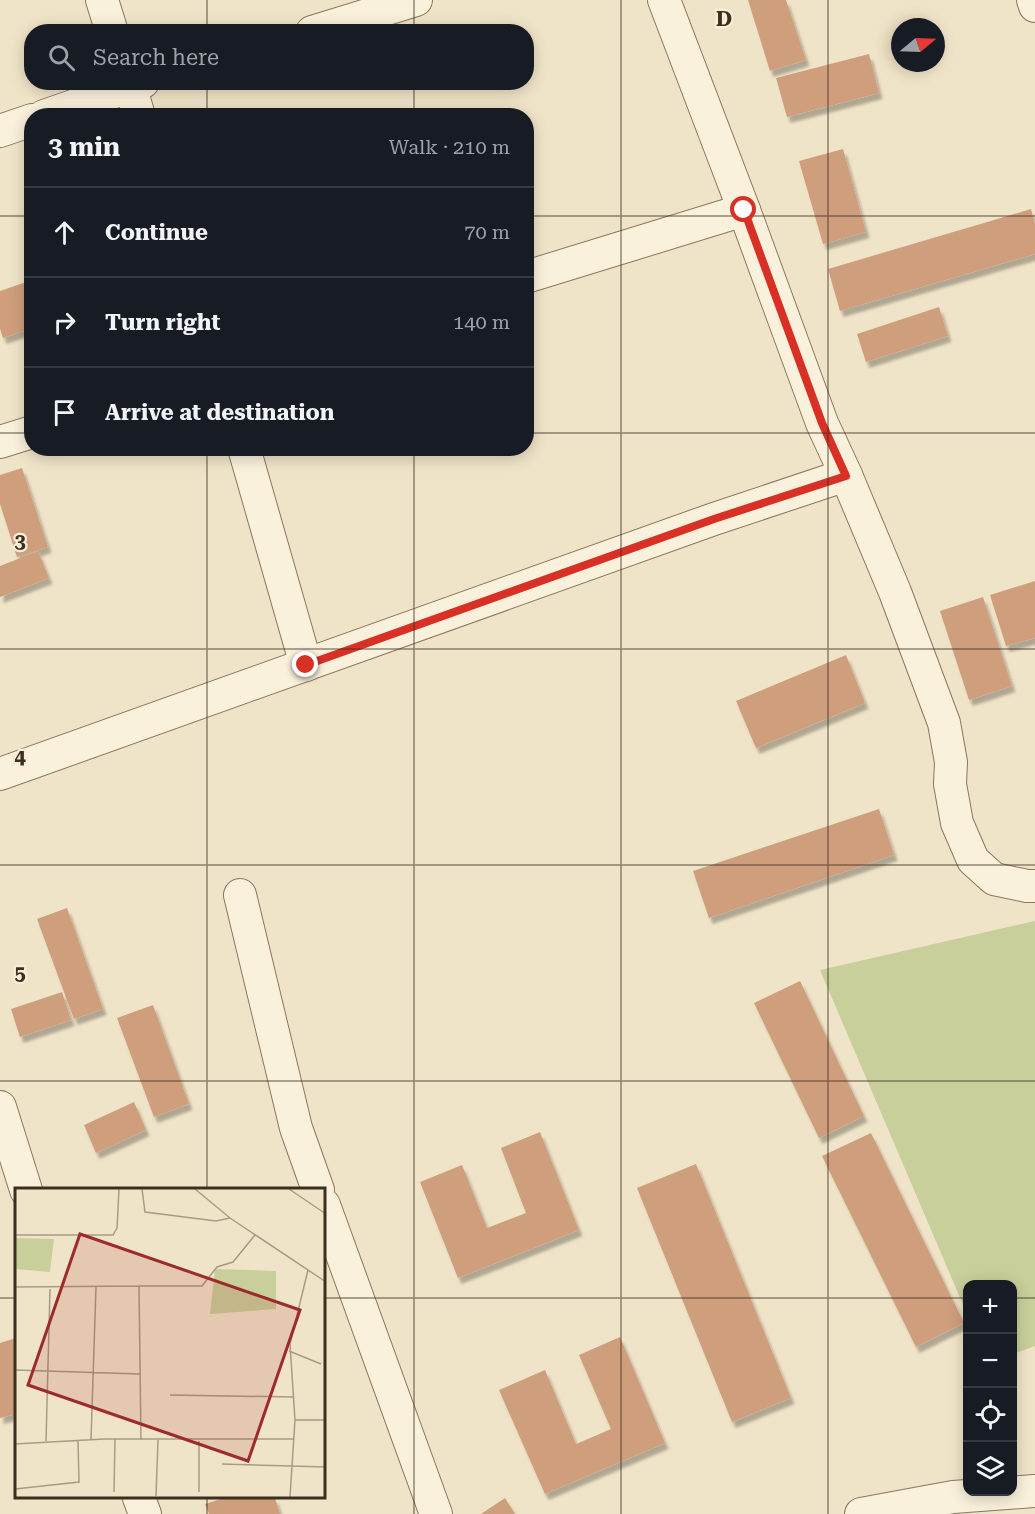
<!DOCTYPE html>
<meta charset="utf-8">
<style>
body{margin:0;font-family:"Roboto Serif",serif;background:#20242c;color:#f1f3f6}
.controls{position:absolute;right:18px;bottom:18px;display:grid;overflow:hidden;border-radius:12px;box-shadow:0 3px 15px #0003}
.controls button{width:54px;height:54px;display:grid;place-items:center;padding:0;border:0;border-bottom:2px solid #363941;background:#171b24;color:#f1f3f6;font:30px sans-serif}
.compass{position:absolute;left:891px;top:18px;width:54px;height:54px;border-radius:50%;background:#171b24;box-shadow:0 3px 15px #0003;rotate:71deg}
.stop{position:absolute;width:18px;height:18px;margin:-14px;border:4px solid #d93025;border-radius:50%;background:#fff}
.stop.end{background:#d93025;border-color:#fff;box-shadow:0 2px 6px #0008}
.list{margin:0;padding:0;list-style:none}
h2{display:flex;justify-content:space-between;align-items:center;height:78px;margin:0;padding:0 24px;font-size:26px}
h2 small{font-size:20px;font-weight:400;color:#9ea1a6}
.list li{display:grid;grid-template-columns:39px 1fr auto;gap:18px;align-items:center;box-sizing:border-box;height:90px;padding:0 24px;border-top:2px solid #363941}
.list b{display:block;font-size:22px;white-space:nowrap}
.list em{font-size:20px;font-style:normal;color:#9ea1a6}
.icon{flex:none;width:33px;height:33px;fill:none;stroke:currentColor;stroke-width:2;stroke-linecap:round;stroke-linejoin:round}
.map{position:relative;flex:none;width:1035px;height:1514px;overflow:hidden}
.search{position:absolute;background:#171b24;box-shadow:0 3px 15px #0003;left:24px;top:24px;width:510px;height:66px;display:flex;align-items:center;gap:15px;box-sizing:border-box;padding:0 21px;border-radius:24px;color:#9ea1a6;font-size:22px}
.panel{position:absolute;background:#171b24;box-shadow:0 3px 15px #0003;left:24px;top:108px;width:510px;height:348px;border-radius:24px}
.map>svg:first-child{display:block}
.green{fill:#c9cf9b}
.building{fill:#cf9f7d;filter:url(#shadow)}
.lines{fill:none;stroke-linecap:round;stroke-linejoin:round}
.minor-casing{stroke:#8d765c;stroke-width:34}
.minor{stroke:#faf1dc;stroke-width:32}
.route{stroke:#d93025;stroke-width:8}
.grid{fill:none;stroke:#3d2e20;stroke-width:1.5;stroke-opacity:0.55}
.inset-road{fill:none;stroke:#a89b85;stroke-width:1.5}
.view{fill:#9e2a2b;fill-opacity:0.15;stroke:#9e2a2b;stroke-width:3}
.inset-edge{fill:none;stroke:#3d2e20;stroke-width:3}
.grid-label{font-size:20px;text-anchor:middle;font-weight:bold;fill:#3d2e20;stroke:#f7eed8;stroke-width:4.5;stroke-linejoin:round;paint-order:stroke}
</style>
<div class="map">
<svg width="1035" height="1514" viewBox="0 0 1035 1514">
<defs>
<filter id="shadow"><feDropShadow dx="3.5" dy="6" stdDeviation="1.5" flood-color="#0004"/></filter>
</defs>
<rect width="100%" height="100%" fill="#f0e4c8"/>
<polygon class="green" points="1035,921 1035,1346 1013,1354 1012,1284 968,1284 967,1314 820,970"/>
<g class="building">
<polygon points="748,0 786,0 806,60 770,71"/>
<polygon points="869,54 879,93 787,117 776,78"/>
<polygon points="843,149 866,232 823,244 799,161"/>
<polygon points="1031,209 1035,224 1035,254 840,311 828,269"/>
<polygon points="32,280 32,328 3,338 0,329 0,291"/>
<polygon points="939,307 948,336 866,362 857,334"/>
<polygon points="22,468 48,547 17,557 0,504 0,475"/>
<polygon points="38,551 49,578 0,597 0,566"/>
<polygon points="1035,581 1035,638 1006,646 990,595"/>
<polygon points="983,597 1012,686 969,700 940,611"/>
<polygon points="846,655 865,703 756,748 736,701"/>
<polygon points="879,809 894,855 709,918 693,871"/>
<polygon points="67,908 103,1009 74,1019 37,919"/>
<polygon points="800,981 864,1116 819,1138 754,1003"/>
<polygon points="62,992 71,1020 20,1037 11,1009"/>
<polygon points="153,1005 189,1104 154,1117 117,1018"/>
<polygon points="134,1102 146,1130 96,1153 84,1125"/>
<polygon points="540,1132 579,1230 458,1278 420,1182 462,1165 487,1228 526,1213 501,1148"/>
<polygon points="871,1133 964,1323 916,1347 822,1156"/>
<polygon points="696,1164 791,1398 732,1422 637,1188"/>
<polygon points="620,1337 665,1443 545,1494 499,1390 545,1370 576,1444 611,1429 579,1355"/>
<polygon points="16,1338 16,1414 0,1418 0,1343"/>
<polygon points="224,1498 275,1498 280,1514 209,1514 205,1504"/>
<polygon points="505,1498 515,1514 481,1514"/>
</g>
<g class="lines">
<g class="minor-casing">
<g id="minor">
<polyline points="102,0 112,32"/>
<polyline points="1033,0 1035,6"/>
<polyline points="312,32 416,0"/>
<polyline points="129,82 139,116"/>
<polyline points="44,116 143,82"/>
<polyline points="0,131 32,120"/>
<polyline points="526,277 744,210"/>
<polyline points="0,442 32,432"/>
<polyline points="244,448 306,665"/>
<polyline points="846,475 895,592 944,723 951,762 950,784 957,823 973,860 994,879 1027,886 1035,886"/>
<polyline points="0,774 714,519 846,475 822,423 744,210 664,0"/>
<polyline points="240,895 296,1128 318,1190"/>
<polyline points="0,1107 26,1190"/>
<polyline points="324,1205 436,1514"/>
<polyline points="139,1498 145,1514"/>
<polyline points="861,1514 953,1497 1035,1491"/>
</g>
</g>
<use href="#minor" class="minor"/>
</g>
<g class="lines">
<polyline class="route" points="306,665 714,519 846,476 822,423 744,210"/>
</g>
<path class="grid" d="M207 0V32M414 0V32M621 0V1514M828 0V1514M207 82V116M414 82V116M0 216H32M526 216H1035M0 433H32M526 433H1035M207 448V1190M414 448V1514M0 649H1035M0 865H1035M0 1081H1035M0 1298H16M324 1298H968M1012 1298H1035M207 1498V1514"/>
<g transform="translate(15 1188)">
<rect width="310" height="310" fill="#f0e4c8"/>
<path d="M0 50 39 51 35 84 0 81ZM200 81 261 83V121L195 126Z" fill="#c9cf9b"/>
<path class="inset-road" d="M127 1 130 24 201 33 215 30M180 1 215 30 311 94M274 1 311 26M0 47H98L102 40 104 1M124 98H187L202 79 218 74 240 47M0 99 124 98 126 252M274 163 306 176M0 182 125 186M155 207 279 209M280 232H311M76 252 81 99M31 253 35 101M184 253V304M0 256 89 251H279M207 276 311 279M0 301 64 294 63 253M99 304 100 251M141 308 143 252M275 309 280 232 275 156 293 82"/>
<path class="view" d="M65 46 285 122 233 273 13 197Z"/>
<rect width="310" height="310" class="inset-edge"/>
</g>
<g class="grid-label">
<text x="724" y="26">D</text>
<text x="20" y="548">3</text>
<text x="20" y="764">4</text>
<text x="20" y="980">5</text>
</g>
</svg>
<div class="controls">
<button>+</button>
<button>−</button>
<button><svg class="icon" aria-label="locate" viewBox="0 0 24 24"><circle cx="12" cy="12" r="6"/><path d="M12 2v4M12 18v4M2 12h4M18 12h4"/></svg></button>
<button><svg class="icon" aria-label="layers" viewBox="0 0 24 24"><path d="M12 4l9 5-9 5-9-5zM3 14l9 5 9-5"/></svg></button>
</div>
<svg class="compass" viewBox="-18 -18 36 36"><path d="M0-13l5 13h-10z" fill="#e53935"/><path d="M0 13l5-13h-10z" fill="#9ea1a6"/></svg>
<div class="stop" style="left:744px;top:210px"></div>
<div class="stop end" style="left:306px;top:665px"></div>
<div class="search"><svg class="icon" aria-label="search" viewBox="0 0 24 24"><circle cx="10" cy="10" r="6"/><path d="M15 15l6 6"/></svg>Search here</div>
<section class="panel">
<h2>3 min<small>Walk · 210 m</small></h2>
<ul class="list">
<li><svg class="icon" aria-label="ahead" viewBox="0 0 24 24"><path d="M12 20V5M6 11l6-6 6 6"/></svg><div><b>Continue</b></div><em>70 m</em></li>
<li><svg class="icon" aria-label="right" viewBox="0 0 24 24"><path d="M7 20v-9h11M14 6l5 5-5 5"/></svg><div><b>Turn right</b></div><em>140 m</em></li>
<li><svg class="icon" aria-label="arrive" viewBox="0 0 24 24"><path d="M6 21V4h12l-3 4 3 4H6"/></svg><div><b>Arrive at destination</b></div></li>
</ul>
</section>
</div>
